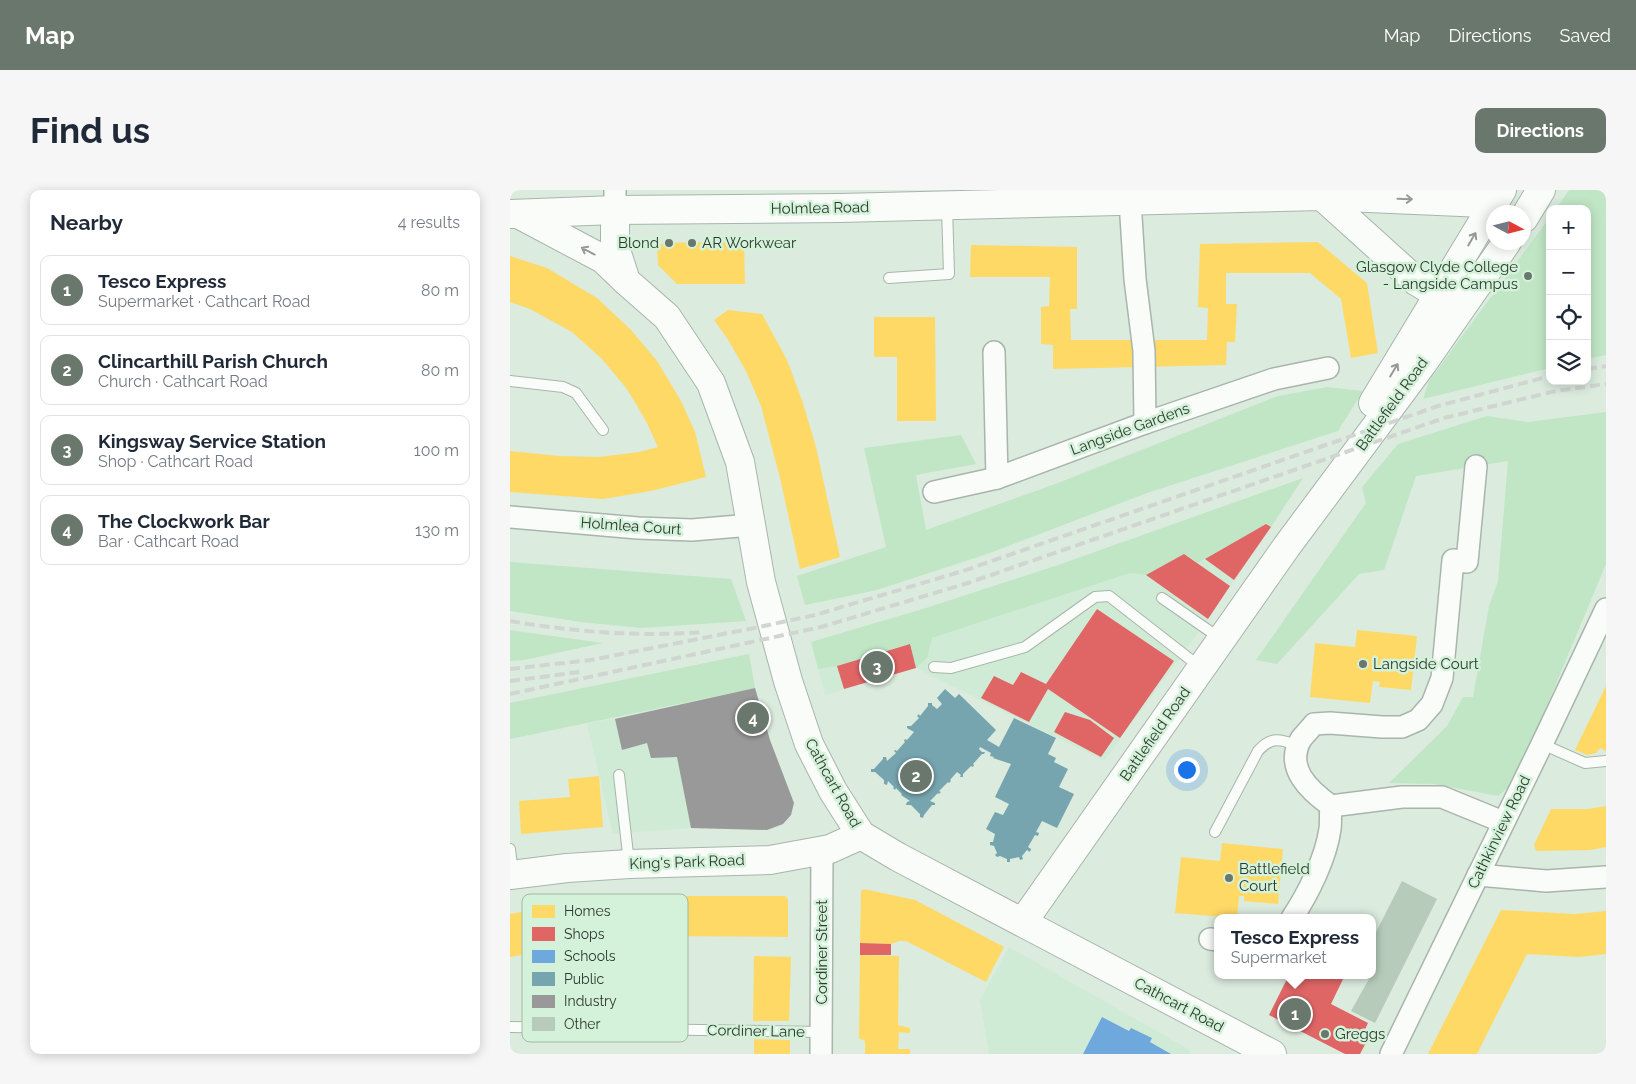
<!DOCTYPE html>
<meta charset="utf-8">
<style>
body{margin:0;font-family:Raleway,sans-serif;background:#f6f6f7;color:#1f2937}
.controls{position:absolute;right:15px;top:15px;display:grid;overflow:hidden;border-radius:10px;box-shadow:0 2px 12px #0003}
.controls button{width:45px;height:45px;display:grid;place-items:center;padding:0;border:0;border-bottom:1px solid #e0e1e3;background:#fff;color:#1f2937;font:25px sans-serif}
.compass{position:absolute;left:976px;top:15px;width:45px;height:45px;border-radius:50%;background:#fff;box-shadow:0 2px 12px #0003;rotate:97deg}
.you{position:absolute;left:676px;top:579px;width:18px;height:18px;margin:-12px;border:4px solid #fff;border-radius:50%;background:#1a73e8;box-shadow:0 0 0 8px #1a73e833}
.badge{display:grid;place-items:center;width:32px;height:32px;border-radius:50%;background:#6a776c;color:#fff;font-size:16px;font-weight:700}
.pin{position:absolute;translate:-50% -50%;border:2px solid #fff;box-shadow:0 1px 5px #0006}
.popup{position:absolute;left:704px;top:724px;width:162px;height:65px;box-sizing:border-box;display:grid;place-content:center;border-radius:10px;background:#fff;filter:drop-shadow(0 1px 4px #0005);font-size:16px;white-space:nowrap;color:#747a83}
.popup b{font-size:19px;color:#1f2937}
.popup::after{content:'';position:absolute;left:50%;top:100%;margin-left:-10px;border:10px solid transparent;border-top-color:#fff}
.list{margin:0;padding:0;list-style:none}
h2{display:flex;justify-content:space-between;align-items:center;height:65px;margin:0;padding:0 20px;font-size:21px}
h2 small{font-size:16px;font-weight:400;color:#747a83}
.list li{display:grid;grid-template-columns:32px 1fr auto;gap:15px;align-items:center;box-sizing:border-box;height:70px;margin:0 10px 10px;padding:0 10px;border:1px solid #e0e1e3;border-radius:10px}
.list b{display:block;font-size:19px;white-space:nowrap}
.list p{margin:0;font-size:16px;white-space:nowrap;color:#747a83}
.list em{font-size:16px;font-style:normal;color:#747a83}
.icon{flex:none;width:28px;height:28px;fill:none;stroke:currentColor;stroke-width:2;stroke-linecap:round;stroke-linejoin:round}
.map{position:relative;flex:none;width:1096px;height:864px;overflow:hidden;border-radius:10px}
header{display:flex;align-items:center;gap:30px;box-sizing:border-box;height:70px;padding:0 25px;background:#6a776c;color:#fff}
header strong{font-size:24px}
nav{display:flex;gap:28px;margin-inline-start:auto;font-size:18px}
.intro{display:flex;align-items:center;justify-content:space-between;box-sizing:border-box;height:120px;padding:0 30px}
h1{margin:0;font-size:35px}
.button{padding:12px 22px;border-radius:10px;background:#6a776c;color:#fff;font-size:18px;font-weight:700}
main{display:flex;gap:30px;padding:0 30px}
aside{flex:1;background:#fff;border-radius:10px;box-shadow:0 2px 12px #0003}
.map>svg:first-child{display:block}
.built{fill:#d0ebd5}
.green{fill:#c0e6c6}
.homes{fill:#ffd966}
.shops{fill:#e06666}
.schools{fill:#6fa8dc}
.public{fill:#76a5af}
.industry{fill:#999}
.building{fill:#b6cbba}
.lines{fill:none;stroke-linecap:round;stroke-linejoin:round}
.lane-casing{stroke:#a8b5ab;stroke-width:12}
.street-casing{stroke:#a8b5ab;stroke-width:24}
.secondary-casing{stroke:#a8b5ab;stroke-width:30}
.lane{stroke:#fafcfa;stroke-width:10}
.street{stroke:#fafcfa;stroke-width:21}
.secondary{stroke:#fafcfa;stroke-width:28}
.rail{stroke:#d1d5d1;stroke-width:4;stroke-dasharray:10 5;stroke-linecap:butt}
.oneway{stroke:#949a94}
.poi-dot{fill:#6a776c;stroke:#d4f2d9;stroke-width:2}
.labels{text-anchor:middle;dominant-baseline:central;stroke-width:5;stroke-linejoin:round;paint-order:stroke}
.street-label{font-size:15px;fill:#2d382f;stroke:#d4f2d9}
.poi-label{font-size:15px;fill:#2d382f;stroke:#d4f2d9;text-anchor:start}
.key{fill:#d4f2d9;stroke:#a2baa6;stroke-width:1}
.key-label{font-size:14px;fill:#2d382f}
</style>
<header>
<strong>Map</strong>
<nav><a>Map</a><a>Directions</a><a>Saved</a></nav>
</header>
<div class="intro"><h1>Find us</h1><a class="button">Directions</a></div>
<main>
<aside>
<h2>Nearby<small>4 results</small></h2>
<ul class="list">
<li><span class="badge">1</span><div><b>Tesco Express</b><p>Supermarket · Cathcart Road</p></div><em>80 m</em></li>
<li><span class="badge">2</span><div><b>Clincarthill Parish Church</b><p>Church · Cathcart Road</p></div><em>80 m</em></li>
<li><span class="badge">3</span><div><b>Kingsway Service Station</b><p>Shop · Cathcart Road</p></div><em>100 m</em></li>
<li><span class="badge">4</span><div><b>The Clockwork Bar</b><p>Bar · Cathcart Road</p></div><em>130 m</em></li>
</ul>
</aside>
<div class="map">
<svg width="1096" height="864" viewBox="0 0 1096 864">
<rect width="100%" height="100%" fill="#dbebde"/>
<g class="built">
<polygon points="756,334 761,337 698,429 594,571 406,478 315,505 308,479 327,476 400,454 406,478 417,468 421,448 620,383 636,385 674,364 688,373"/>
<polygon points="245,498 260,550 284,613 281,625 257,640 181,638 103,644 77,534"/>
<polygon points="499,757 678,859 680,864 479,864 470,810"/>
</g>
<g class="green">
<polygon points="1059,0 1096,0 1096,165 1077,169 1077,19 1046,19"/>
<polygon points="1040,27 1040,178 913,209 919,191"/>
<polygon points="817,197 853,201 828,241 637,303 480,363 367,400 295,415 287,386 376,357 354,258 451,245 466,274 406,285 416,340 548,293 768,206"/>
<polygon points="1096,222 1096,374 1005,592 988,606 924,594 879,593 937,536 953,507 963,507 979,416 988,391 998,271 906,286 874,380 849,384 767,474 746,470 856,313 852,297 888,254 977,226 1018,232"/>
<polygon points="793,288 761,337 756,334 688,373 674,364 636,385 620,383 422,448 417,468 406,478 399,454 327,476 308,479 301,452 416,418 551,374"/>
<polygon points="0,372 221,389 236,431 131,438 71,432 0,421"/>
<polygon points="0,440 6,441 93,453 14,470 0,471"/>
<polygon points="239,464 245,498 0,549 0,513"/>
</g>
<g class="homes">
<polygon points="234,51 235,94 167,94 148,75 147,57 154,53"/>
<polygon points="808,52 857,93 868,163 841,168 831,109 800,83 716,83 716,114 727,114 725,152 717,152 716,175 543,179 543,155 531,154 531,117 539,116 540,87 460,87 461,55 567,57 567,119 560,119 561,150 697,150 698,118 688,117 690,54"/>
<polygon points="0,66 37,78 87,108 121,140 147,171 171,211 185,242 196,287 141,301 93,309 0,302 0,261 49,266 89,267 129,262 148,257 136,231 117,199 92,169 62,142 20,119 0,112"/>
<polygon points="218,120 252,124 277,170 292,210 306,257 330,367 290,379 270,288 251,216 236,181 217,148 204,130"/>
<polygon points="364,127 425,127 426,231 387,231 387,167 364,167"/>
<polygon points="847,440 907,446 901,500 869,497 870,492 863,491 860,513 800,507 805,453 845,457"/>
<polygon points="1096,496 1096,561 1090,558 1086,563 1077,565 1065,560"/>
<polygon points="89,586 93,637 11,644 9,611 60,607 58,589"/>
<polygon points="1096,616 1096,657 1080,660 1026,661 1024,655 1041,619 1078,619"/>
<polygon points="712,653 773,659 768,714 734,711 734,706 729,706 727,728 665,723 671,667 710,671"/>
<polygon points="354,699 405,710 494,757 476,792 396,751 389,751 381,754 350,753 351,701"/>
<polygon points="158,706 275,706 278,710 278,747 158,746 47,755 47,759 0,767 0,724 44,716"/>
<polygon points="991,720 1065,724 1096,721 1096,764 1069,767 1017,764 967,864 918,864"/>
<polygon points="350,765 389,766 388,835 400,838 400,843 389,842 388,859 400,859 400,864 355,864 355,851 349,848"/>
<polygon points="244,766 281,767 279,831 243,831"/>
<polygon points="244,849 280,850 280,864 244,864"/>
</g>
<g class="shops">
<polygon points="756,334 761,337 724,390 695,369"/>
<polygon points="674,364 720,396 698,429 636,385"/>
<polygon points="587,419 664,471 610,548 538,499 519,532 471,508 484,486 503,495 511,482 536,494"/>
<polygon points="400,454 406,478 334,499 327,476"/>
<polygon points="555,522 580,530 604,548 591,567 544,542"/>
<polygon points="350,753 381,754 381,765 350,765"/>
<polygon points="779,785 835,785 821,814 858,833 852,846 858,849 850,864 835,864 759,825"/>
</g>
<polygon class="schools" points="592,827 619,841 621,838 642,848 640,852 661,864 573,864"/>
<polygon class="public" points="435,499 445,508 449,504 486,540 477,550 489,557 504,528 546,548 538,564 546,568 544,572 558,579 549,597 564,604 547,638 532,631 526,642 529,643 528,646 525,645 518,657 521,659 520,662 517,660 512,666 513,669 510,670 509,667 500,669 500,672 497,672 497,669 490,666 487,667 485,665 487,663 484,656 480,655 480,652 483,652 485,644 476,639 485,622 493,625 499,614 485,607 501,574 483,568 484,567 480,566 481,563 470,557 469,559 472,562 475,562 474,564 472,564 463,574 464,575 463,577 461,576 453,584 453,587 450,587 451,585 447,582 440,590 441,591 439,593 438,592 429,601 431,602 429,604 428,603 420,611 425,613 425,615 422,615 414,625 413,628 410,627 410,624 401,615 396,615 397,612 400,611 391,605 392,604 386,598 385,600 383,598 384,597 378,591 377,595 374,594 374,590 365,582 361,582 361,579 364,579 373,569 373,567 376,567 377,571 386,563 384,561 385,560 387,561 395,552 394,551 395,549 397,550 404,542 397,538 397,536 401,536 409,528 407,526 409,524 410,526 418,516 418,513 422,513 422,515 427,519 432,514 427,508"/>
<polygon class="industry" points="245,498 260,550 284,613 281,625 273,634 257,640 181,638 167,567 141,568 137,553 112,560 105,529"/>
<polygon class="building" points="892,691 927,709 865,833 841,821 859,789 850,785 862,785 862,750"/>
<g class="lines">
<g class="lane-casing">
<g id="lane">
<polyline points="379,88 439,84 437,17"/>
<polyline points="0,191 53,197 66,203 93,240"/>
<polyline points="652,408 711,449"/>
<polyline points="424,477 441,478 515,457 585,407 599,406 690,477"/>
<polyline points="1032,554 1075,573 1096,571"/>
<polyline points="109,585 119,673"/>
<path d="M705 642 748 561C762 545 772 550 789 556"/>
<polyline points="0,659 3,684"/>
<polyline points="0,837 311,842"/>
</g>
</g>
<g class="street-casing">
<g id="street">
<polyline points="105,0 105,20"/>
<polyline points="620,11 625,89 634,161 635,233"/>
<polyline points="484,162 487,288"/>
<polyline points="424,302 487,288 635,233 764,189 818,178"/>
<polyline points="0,327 128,338 182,340 241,335"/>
<polyline points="821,616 892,607 932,607 993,632"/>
<polyline points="968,685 1036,691 1096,687"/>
<path d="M782 728C798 704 816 668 820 639 821 632 820 624 821 616 800 601 774 578 791 549 795 544 800 539 804 534L820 533 872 537H892L908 530 922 514 932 488 943 370 957 372 966 276"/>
<polyline points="700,749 708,750"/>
<polyline points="311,864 312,660"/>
<polyline points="881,864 1032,554 1096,419"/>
</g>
</g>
<g class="secondary-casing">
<g id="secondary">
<polyline points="812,6 906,91 945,115"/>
<polyline points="105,20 105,57 116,91 157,127 201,193 230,272 251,392 278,491 299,554 323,601 351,645 388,667 762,864"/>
<polyline points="0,24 105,20 330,18 812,6 974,13 981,17 984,22"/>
<polyline points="10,25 93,69 116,91"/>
<polyline points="1014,28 1031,0"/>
<polyline points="863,213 992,0"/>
<polyline points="0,685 57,678 119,674 260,670 320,659 351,645"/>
<polyline points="513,732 777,356 913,173 997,52"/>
</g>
</g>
<use href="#lane" class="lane"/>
<use href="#street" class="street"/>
<use href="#secondary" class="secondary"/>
<g class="rail">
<polyline points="1077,179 1096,176"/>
<path d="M0 431C64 442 130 447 194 442"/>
<polyline points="0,479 81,470 249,437 305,425 453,381 928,216 1040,186"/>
<polyline points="0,491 70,482"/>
<polyline points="0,504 311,437 458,393 934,228 1046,201 1096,194"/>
</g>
</g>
<defs><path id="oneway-shaft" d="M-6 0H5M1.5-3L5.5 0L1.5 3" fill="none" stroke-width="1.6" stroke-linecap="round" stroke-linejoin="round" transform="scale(1.25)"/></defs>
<g class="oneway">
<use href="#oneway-shaft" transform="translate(895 9) rotate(2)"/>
<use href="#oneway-shaft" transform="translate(962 49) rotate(-60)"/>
<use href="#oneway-shaft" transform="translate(78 61) rotate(-152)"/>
<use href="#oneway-shaft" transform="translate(884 180) rotate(-59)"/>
</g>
<g class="poi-dot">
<circle cx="159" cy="53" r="5"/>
<circle cx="182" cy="53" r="5"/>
<circle cx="1018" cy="86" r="5"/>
<circle cx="853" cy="474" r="5"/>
<circle cx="719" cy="688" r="5"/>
<circle cx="815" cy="844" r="5"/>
</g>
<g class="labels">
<g class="street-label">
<text transform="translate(310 18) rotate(-1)">Holmlea Road</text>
<text transform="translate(882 214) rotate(-54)">Battlefield Road</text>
<text transform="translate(620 239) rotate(-20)">Langside Gardens</text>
<text transform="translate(121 336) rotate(4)">Holmlea Court</text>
<text transform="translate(645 544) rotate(-55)">Battlefield Road</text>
<text transform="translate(323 593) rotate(61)">Cathcart Road</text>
<text transform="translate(989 642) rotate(-64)">Cathkinview Road</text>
<text transform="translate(177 672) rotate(-2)">King's Park Road</text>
<text transform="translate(312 762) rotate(-90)">Cordiner Street</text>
<text transform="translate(669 815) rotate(28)">Cathcart Road</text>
<text transform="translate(246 841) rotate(1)">Cordiner Lane</text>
</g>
<g class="poi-label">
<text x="149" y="53" text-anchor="end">Blond</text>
<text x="192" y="53">AR Workwear</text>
<text x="1008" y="77" text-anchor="end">Glasgow Clyde College<tspan x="1008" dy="17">- Langside Campus</tspan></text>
<text x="863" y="474">Langside Court</text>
<text x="729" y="679">Battlefield<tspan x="729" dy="17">Court</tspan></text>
<text x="825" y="844">Greggs</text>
</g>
</g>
<rect x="12" y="704" width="166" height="148" rx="8" class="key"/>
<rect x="22" y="715" width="23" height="13" fill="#ffd966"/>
<rect x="22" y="737" width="23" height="14" fill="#e06666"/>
<rect x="22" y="760" width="23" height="13" fill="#6fa8dc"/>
<rect x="22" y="782" width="23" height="14" fill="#76a5af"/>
<rect x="22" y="805" width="23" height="13" fill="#999"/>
<rect x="22" y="827" width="23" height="14" fill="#b6cbba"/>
<g class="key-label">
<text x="54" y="726">Homes</text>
<text x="54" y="749">Shops</text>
<text x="54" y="771">Schools</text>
<text x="54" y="794">Public</text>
<text x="54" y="816">Industry</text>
<text x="54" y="839">Other</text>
</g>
</svg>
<div class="controls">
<button>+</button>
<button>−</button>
<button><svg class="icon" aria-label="locate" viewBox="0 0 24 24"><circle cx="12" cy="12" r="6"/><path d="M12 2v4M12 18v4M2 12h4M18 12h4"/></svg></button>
<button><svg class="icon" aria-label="layers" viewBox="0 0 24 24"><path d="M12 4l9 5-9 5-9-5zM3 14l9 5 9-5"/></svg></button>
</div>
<svg class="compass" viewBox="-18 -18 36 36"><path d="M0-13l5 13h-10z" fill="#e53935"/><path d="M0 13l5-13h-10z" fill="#747a83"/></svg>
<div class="you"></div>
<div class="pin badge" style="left:785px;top:824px">1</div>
<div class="popup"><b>Tesco Express</b>Supermarket</div>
<div class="pin badge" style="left:406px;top:586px">2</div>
<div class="pin badge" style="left:367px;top:477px">3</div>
<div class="pin badge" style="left:243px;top:528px">4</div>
</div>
</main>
